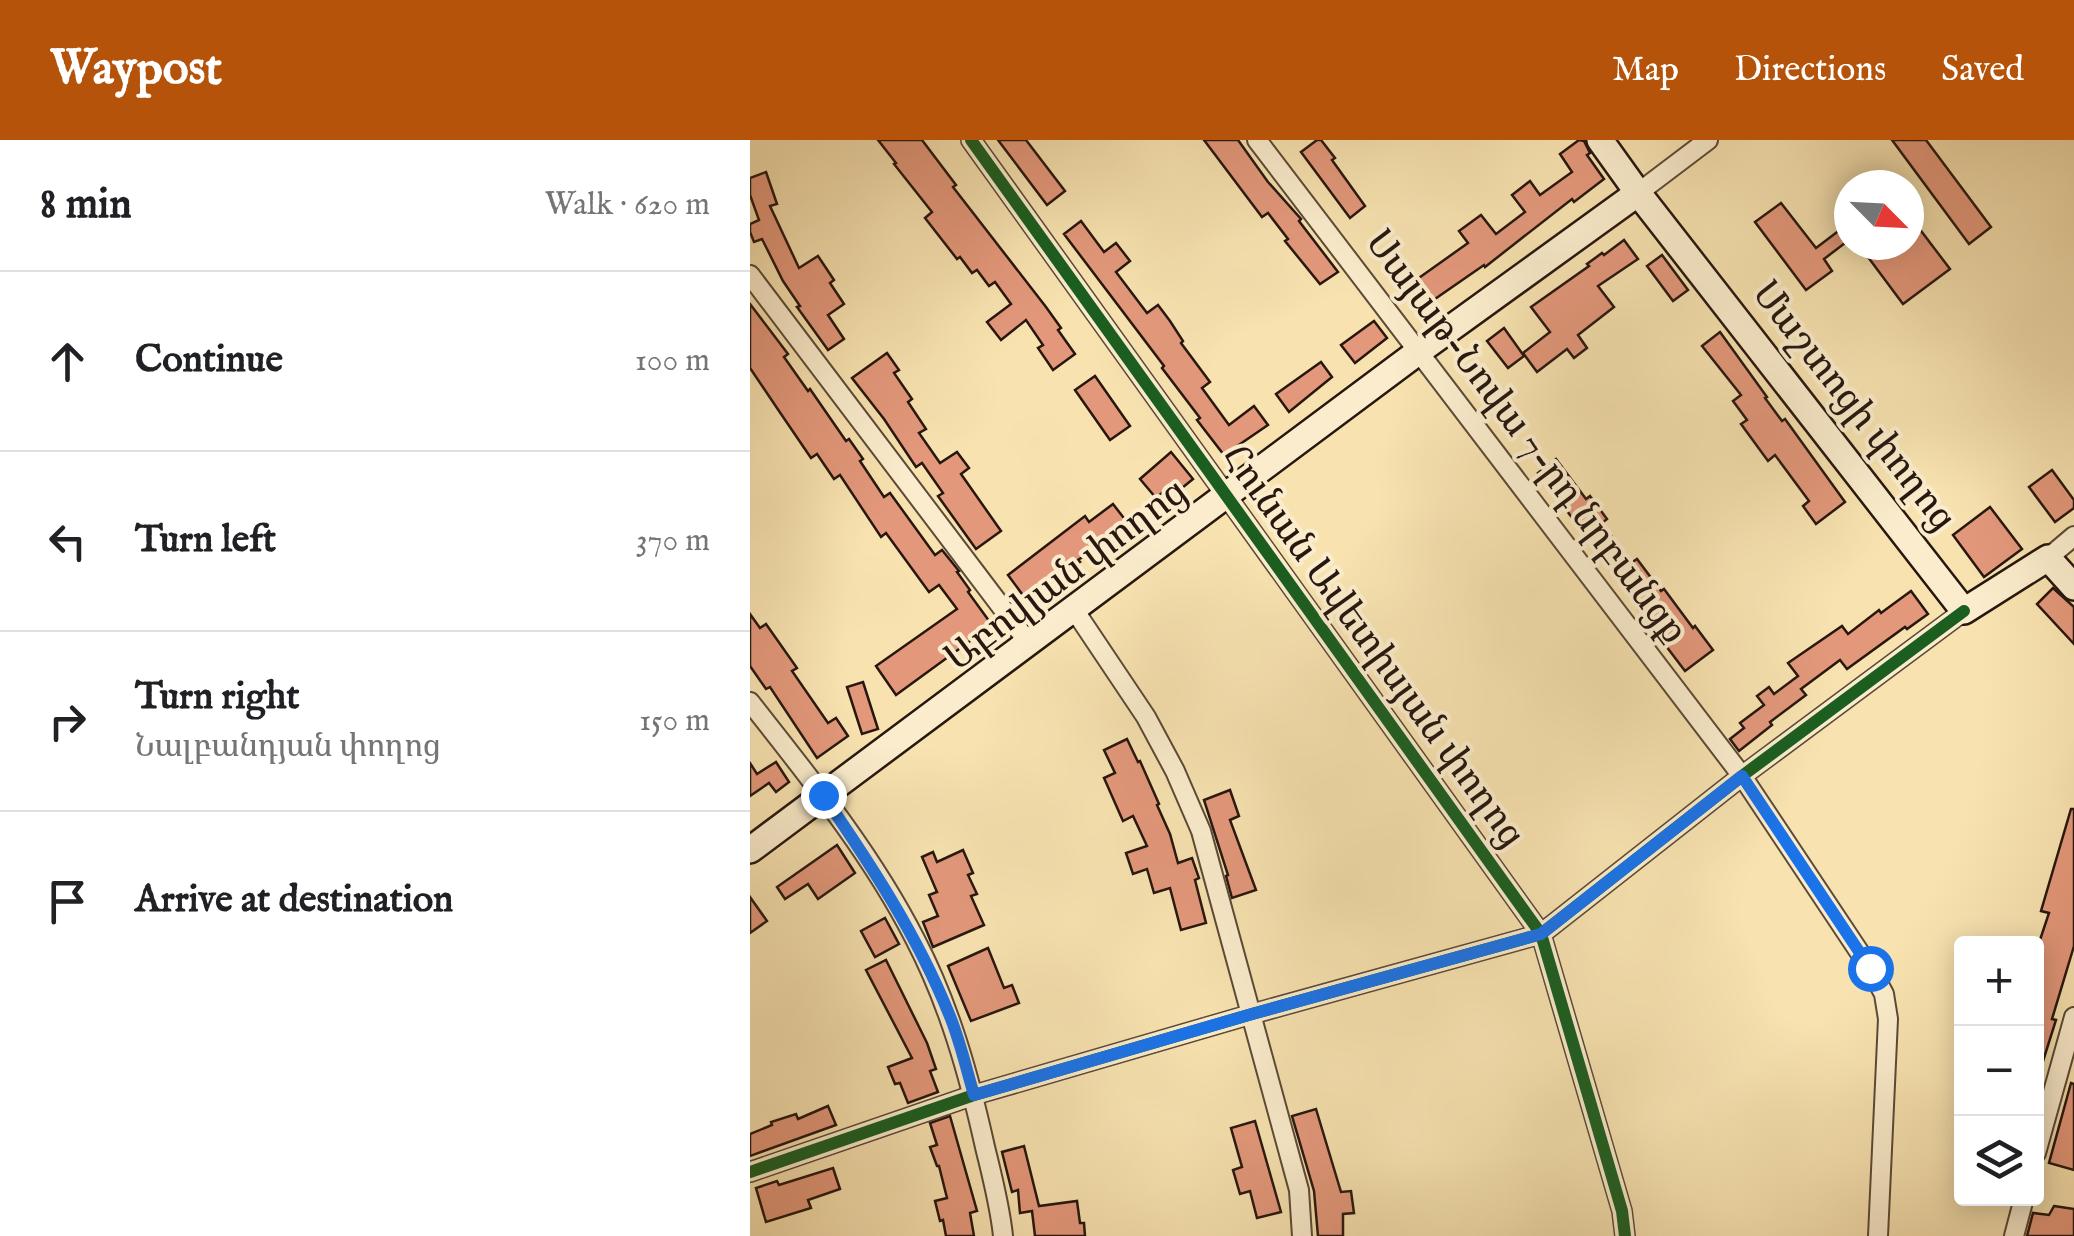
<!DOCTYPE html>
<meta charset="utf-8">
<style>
body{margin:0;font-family:"IM FELL English","Noto Serif Armenian",serif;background:#f2f2f2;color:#202124}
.controls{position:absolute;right:30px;bottom:30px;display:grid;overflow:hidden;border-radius:10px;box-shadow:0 5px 25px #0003}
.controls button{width:90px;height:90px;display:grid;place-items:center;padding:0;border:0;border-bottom:2px solid #e0e0e0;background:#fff;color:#202124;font:50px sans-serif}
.compass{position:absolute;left:1084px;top:30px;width:90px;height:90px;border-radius:50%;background:#fff;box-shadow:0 5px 25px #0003;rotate:114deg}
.stop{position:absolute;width:30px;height:30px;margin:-22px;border:8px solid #1a73e8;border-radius:50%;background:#fff}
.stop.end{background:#1a73e8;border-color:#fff;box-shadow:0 2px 10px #0008}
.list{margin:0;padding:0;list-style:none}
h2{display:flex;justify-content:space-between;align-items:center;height:130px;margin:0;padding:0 40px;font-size:42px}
h2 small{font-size:32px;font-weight:400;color:#757577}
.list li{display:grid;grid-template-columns:65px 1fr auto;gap:30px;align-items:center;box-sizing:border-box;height:180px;padding:0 40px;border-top:2px solid #e0e0e0}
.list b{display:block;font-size:38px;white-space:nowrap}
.list p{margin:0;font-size:32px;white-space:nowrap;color:#757577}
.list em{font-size:32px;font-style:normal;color:#757577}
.icon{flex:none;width:55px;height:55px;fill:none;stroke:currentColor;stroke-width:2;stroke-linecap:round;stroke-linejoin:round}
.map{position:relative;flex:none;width:1324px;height:1096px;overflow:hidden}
header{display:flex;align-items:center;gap:60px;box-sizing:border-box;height:140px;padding:0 50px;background:#b45309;color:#fff}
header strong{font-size:48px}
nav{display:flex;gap:55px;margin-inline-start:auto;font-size:35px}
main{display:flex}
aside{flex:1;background:#fff}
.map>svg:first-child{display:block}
.building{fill:#e3987b;stroke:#27170f;stroke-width:2.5}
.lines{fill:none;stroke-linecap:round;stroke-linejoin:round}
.minor-casing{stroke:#5b4a37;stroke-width:22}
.secondary-casing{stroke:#27170f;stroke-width:30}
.minor{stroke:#faeccc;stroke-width:18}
.secondary{stroke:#faeccc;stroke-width:25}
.cycleway-casing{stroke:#faeccc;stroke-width:19}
.cycleway{stroke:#1b5e20;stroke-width:12}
.route{stroke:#1a73e8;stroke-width:12}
.labels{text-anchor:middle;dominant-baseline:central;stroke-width:8;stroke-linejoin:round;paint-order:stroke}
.street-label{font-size:38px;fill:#27170f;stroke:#faeccc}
</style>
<header>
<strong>Waypost</strong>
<nav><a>Map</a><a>Directions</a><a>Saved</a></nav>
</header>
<main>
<aside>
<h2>8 min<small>Walk · 620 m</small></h2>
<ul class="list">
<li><svg class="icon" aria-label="ahead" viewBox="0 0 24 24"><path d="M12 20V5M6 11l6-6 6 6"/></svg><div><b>Continue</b></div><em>100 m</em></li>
<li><svg class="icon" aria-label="left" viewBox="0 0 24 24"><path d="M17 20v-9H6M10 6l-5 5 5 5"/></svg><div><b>Turn left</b></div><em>370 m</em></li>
<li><svg class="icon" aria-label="right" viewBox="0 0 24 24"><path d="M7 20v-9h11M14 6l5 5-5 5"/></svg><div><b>Turn right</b><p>Նալբանդյան փողոց</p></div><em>150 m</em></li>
<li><svg class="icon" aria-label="arrive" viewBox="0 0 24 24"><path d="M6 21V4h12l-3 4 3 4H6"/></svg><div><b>Arrive at destination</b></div></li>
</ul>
</aside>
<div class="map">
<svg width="1324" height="1096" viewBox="0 0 1324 1096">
<rect width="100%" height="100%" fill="#f7e2b0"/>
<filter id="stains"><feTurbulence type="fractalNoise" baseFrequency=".002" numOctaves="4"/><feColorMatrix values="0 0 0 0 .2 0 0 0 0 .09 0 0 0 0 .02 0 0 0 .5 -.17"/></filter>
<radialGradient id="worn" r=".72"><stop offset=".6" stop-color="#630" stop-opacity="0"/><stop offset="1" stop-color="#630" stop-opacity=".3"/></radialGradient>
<g class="building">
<polygon points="128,0 172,0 206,45 203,47 296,167 311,188 308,190 325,214 303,230 288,208 293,205 276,180 251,200 237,182 261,164 245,142 239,146 227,130 222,133 210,117 207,119 175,78 182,72 144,24 146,23"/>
<polygon points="248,0 276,0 315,51 297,65"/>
<polygon points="454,0 488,0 518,42 551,79 549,81 588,132 570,144 535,101 538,99 518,73 512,77"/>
<polygon points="567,0 571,0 585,18 582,20 615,66 600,78 551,12"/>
<polygon points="829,0 834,1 840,13 837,15 854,39 824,62 822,59 735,127 734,125 682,161 666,140 718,103 709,91 731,75 746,94 775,72 762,55 780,41 790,55 822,32 810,14"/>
<polygon points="1142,0 1176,0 1241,87 1219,104"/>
<polygon points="16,32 27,64 20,66 49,128 68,116 84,140 80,143 94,164 78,175 94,199 78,210 47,167 50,166 33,141 12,99 4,102 0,92 0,84 9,80 0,55 0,38"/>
<polygon points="1031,63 1066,108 1099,83 1099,100 1074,119 1082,131 1056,150 1005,82"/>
<polygon points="1159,75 1200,129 1153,164 1109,105 1159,105"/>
<polygon points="331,81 354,112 366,103 380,121 366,132 397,173 408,165 420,181 433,201 431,203 460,242 452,248 479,285 504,266 518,285 474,315 447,280 450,278 412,228 414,226 314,94"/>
<polygon points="874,100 888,119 848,146 864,167 828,195 837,208 824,218 817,209 787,232 773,213 800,192 781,167 839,126 837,124 852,113 854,115"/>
<polygon points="912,115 938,150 923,161 897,126"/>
<polygon points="0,164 38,214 34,217 58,251 60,249 96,301 99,299 113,319 110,321 134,357 140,353 185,415 192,410 209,431 207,432 220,450 218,452 242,485 146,555 126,526 207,469 189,445 179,452 136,393 131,397 90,335 84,339 67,314 61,318 29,271 0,228"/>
<polygon points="624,181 637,198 605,223 591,205"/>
<polygon points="754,188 774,216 758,228 737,201"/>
<polygon points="970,192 1017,257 1015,258 1032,281 1035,279 1095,362 1066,384 1053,366 1059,361 1025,315 1018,321 991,284 997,280 983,261 991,255 952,206"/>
<polygon points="137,213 149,230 144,233 162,259 158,262 176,289 169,293 190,323 207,312 219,328 211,334 251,391 226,409 188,356 193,353 172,323 166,327 134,279 102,238"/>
<polygon points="571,222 582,237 539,272 526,254"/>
<polygon points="345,236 380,286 360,300 325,250"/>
<polygon points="421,312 443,339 432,348 426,341 406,358 390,339"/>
<polygon points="806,319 836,359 840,356 857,379 852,383 881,423 887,419 911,451 914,449 943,488 945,486 963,510 935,531 888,469 890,467 788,333"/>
<polygon points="1302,330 1324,360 1324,368 1305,382 1279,347"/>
<polygon points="363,364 380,386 328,420 330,422 278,462 258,435 335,376 339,382"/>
<polygon points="1240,367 1272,409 1234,437 1203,395"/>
<polygon points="1303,448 1324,467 1324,504 1287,464"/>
<polygon points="1161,451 1178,474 1157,489 1155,487 1097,529 1090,520 1051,549 1056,555 1020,582 1022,585 989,611 980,599 994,588 990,583 1014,565 1007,556 1019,547 1024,554 1048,536 1038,523 1092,486 1098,494 1129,470 1131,473"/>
<polygon points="0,474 10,488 16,484 47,528 42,531 78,583 86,578 98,596 67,618 20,547 16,549 0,526"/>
<polygon points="113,542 128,589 112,594 97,547"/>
<polygon points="377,599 388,622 390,621 409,664 407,665 420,694 428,723 442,718 449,738 445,740 456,783 431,790 420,748 404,753 397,729 383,734 376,713 397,706 383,676 373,681 354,638 365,633 354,610"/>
<polygon points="26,622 39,642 26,652 19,643 0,656 0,623 7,634"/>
<polygon points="480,650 489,676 480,680 506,750 482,758 476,736 478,735 454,660"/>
<polygon points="1321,669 1324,669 1324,806 1302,879 1306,880 1289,934 1286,933 1286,812 1299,773 1291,771"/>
<polygon points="87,705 105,733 68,759 58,744 35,759 27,747"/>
<polygon points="213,710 223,733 218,735 227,754 221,756 234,785 183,807 173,782 188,776 179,755 187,752 172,717 183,712 187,722"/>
<polygon points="0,757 17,781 0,793"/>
<polygon points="135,778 149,804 125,817 111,791"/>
<polygon points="238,808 254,848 262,845 269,863 221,881 198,826"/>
<polygon points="136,820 177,903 186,929 180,931 188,952 158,963 150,943 145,944 138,927 162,918 116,830"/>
<polygon points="1321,943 1324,944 1324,1030 1299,1023"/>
<polygon points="78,966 86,985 0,1016 0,994 22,985 21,982 46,974 48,979"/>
<polygon points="566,969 591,1052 601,1051 604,1073 593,1074 593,1096 568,1096 564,1051 542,976"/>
<polygon points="200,976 227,1071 220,1073 224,1096 196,1096 193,1080 190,1081 185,1061 197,1058 189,1026 187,1026 180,1007 187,1005 180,983"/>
<polygon points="505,981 531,1072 507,1078 500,1051 490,1054 483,1030 492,1027 481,988"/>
<polygon points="274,1006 289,1066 327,1061 330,1083 334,1083 335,1096 285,1096 282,1071 270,1073 268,1050 262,1052 252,1012"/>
<polygon points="83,1028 90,1049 58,1060 61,1068 16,1082 6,1048 27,1041 29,1045"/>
<polygon points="1304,1066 1324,1069 1324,1096 1277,1096 1283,1073 1299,1075"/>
</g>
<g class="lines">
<g class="minor-casing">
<g id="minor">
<polyline points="221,0 791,794 872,1071 875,1096"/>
<polyline points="507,0 992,636 1120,828 1134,854 1138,879 1128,1096"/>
<polyline points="888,53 958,0"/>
<polyline points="0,135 278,502"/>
<polyline points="1298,418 1324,396"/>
<polyline points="323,468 396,577 425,631 451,691 549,1050 552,1096"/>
<path d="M0 562C59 637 121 713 165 799 199 864 219 935 235 1007 242 1036 250 1066 253 1096"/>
<polyline points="1286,1013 1324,877"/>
<polyline points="0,1032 224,955 502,874 791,794 992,636 1214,471"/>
<polyline points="1264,1096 1274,1058"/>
</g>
</g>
<g class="secondary-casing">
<g id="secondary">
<polyline points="850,0 888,53 1214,471 1298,418 1324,447"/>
<polyline points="0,710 668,212 888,53"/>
</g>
</g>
<use href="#minor" class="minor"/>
<use href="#secondary" class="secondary"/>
<g class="cycleway-casing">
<g id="cycleway">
<polyline points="221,0 791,794 872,1071 875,1096"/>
<polyline points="0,1032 224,955 502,874 791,794 992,636 1214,471"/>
</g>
</g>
<use href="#cycleway" class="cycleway"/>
</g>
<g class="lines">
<path class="route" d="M73 655C121 725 167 795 199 874 210 900 216 928 224 955L502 874 791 794 992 636 1120 828"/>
</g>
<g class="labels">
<g class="street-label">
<text transform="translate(1103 267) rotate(52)">Մաշտոցի փողոց</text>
<text transform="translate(775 298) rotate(53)">Սայաթ-Նովա 7-րդ նրբանցք</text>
<text transform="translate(317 436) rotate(-37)">Աբովյան փողոց</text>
<text transform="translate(622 507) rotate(54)">Հունան Ավետիսյան փողոց</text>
</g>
</g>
<rect width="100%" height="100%" filter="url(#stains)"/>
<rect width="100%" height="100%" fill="url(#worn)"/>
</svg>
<div class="controls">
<button>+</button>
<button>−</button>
<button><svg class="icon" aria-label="layers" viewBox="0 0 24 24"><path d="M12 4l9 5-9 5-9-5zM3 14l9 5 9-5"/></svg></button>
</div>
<svg class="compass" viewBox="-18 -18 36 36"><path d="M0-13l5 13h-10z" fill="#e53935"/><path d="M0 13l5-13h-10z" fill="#757577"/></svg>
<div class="stop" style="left:1120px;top:828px"></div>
<div class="stop end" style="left:73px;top:655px"></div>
</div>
</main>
